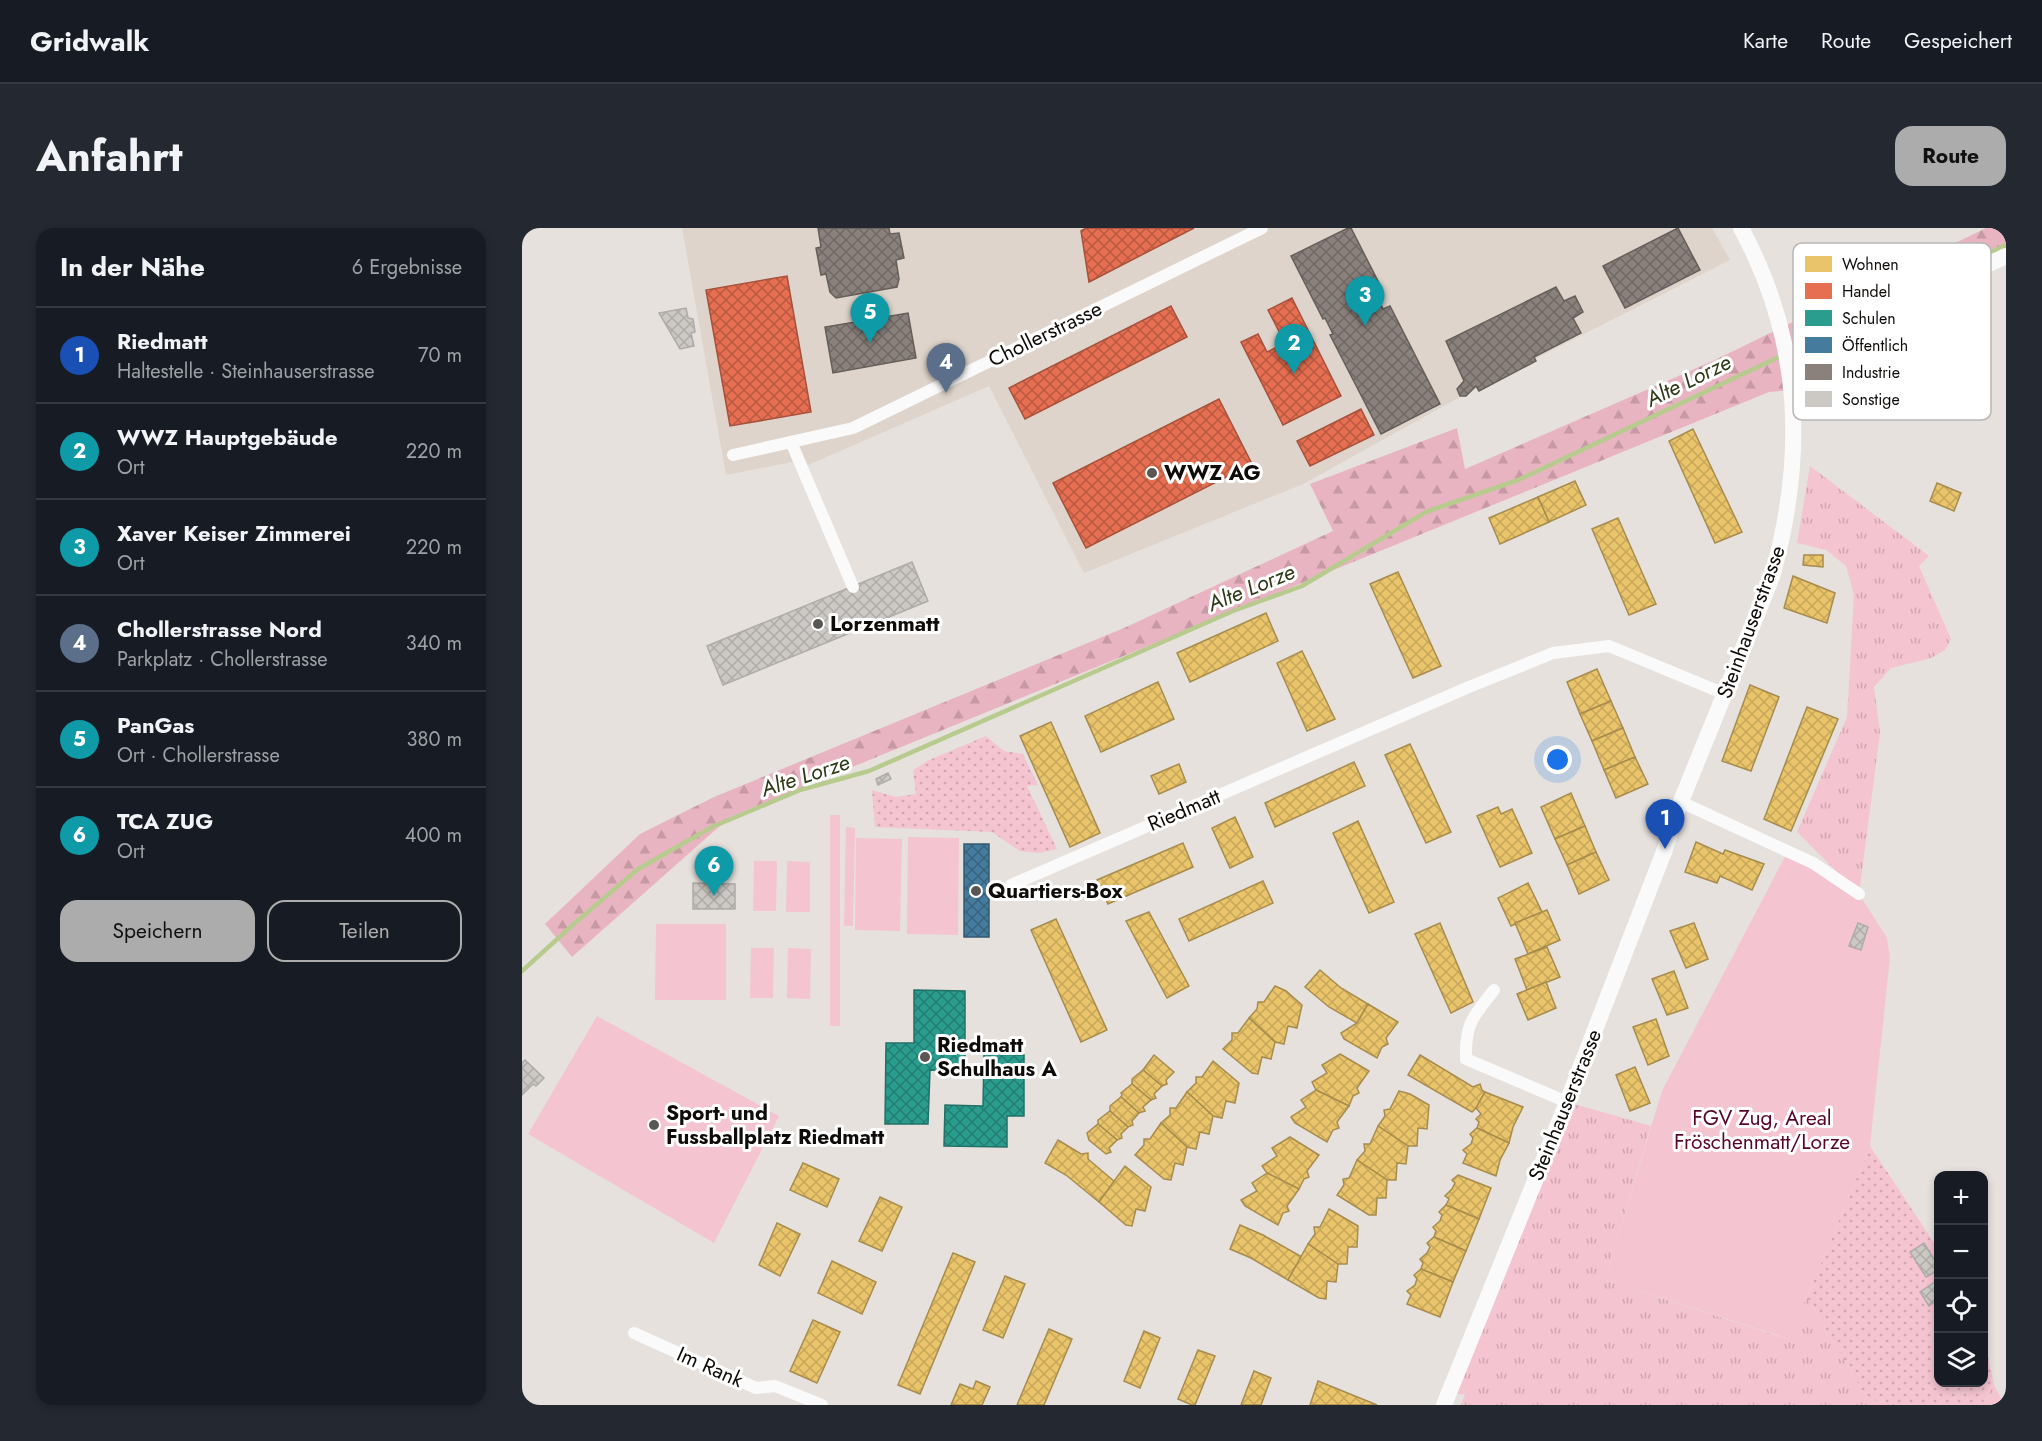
<!DOCTYPE html>
<html lang="de">
<meta charset="utf-8">
<style>
body{margin:0;font-family:Jost,sans-serif;background:#242831;color:#f1f3f6}
.controls{position:absolute;right:18px;bottom:18px;display:grid;overflow:hidden;border-radius:12px;box-shadow:0 3px 9px #0003}
.controls button{width:54px;height:54px;display:grid;place-items:center;padding:0;border:0;border-bottom:2px solid #363941;background:#171b24;color:#f1f3f6;font:30px sans-serif}
.you{position:absolute;left:1036px;top:532px;width:21px;height:21px;margin:-15px;border:4px solid #fff;border-radius:50%;background:#1a73e8;box-shadow:0 0 0 9px #1a73e833}
.badge{display:grid;place-items:center;width:39px;height:39px;border-radius:50%;background:#adacad;color:#fff;font-size:20px;font-weight:700}
.pin{position:absolute;translate:-50% -50px;filter:drop-shadow(0 2px 3px #0008)}
.pin::after{content:'';position:absolute;top:32px;width:21px;height:18px;background:inherit;clip-path:polygon(0 0,100% 0,50% 100%)}
.list{margin:0;padding:0;list-style:none}
h2{display:flex;justify-content:space-between;align-items:center;height:78px;margin:0;padding:0 24px;font-size:26px}
h2 small{font-size:20px;font-weight:400;color:#9ea1a6}
.list li{display:grid;grid-template-columns:39px 1fr auto;gap:18px;align-items:center;box-sizing:border-box;height:96px;padding:0 24px;border-top:2px solid #363941}
.list b{display:block;font-size:22px;white-space:nowrap}
.list p{margin:0;font-size:20px;white-space:nowrap;color:#9ea1a6}
.list em{font-size:20px;font-style:normal;color:#9ea1a6}
.actions{display:flex;gap:12px;padding:18px 24px}
.actions a{flex:1;padding:14px 0;border:2px solid #adacad;border-radius:18px;text-align:center;font-size:21px;color:#adacad}
.actions .main{background:#adacad;color:#111}
.icon{flex:none;width:33px;height:33px;fill:none;stroke:currentColor;stroke-width:2;stroke-linecap:round;stroke-linejoin:round}
.map{position:relative;flex:none;width:1484px;height:1177px;overflow:hidden;border-radius:18px}
header{display:flex;align-items:center;gap:36px;box-sizing:border-box;height:84px;padding:0 30px;background:#171b24;border-bottom:2px solid #363941}
header strong{font-size:28px}
nav{display:flex;gap:33px;margin-inline-start:auto;font-size:21px}
.intro{display:flex;align-items:center;justify-content:space-between;box-sizing:border-box;height:144px;padding:0 36px}
h1{margin:0;font-size:42px}
.button{padding:15px 27px;border-radius:18px;background:#adacad;color:#111;font-size:21px;font-weight:700}
main{display:flex;gap:36px;padding:0 36px}
aside{flex:1;background:#171b24;border-radius:18px;box-shadow:0 3px 9px #0003}
.map>svg:first-child{display:block}
.built{fill:#ded4cb}
.grass{fill:url(#grass-tufts)}
.forest{fill:url(#forest-firs)}
.park{fill:url(#park-dots)}
.garden{fill:#f4c4d0}
.homes{fill:url(#homes-cross-hatch);stroke:#a78c4d;stroke-width:1.5}
.shops{fill:url(#shops-cross-hatch);stroke:#a6513b;stroke-width:1.5}
.schools{fill:url(#schools-cross-hatch);stroke:#227166;stroke-width:1.5}
.public{fill:url(#public-cross-hatch);stroke:#345970;stroke-width:1.5}
.industry{fill:url(#industry-cross-hatch);stroke:#655e59;stroke-width:1.5}
.lines{fill:none;stroke-linecap:round;stroke-linejoin:round}
.stream{stroke:#b8cb8f;stroke-width:4.5}
.building{fill:url(#building-cross-hatch);stroke:#aeaba8;stroke-width:1.5}
.street{stroke:#fbfafa;stroke-width:12}
.secondary{stroke:#fbfafa;stroke-width:16}
.poi-dot{fill:#5a5653;stroke:#fff;stroke-width:2}
.labels{text-anchor:middle;dominant-baseline:central;stroke-width:6;stroke-linejoin:round;paint-order:stroke}
.street-label{font-size:21px;fill:#0e0b08;stroke:#fff}
.poi-label{font-size:21px;font-weight:bold;fill:#0e0b08;stroke:#fff;text-anchor:start}
.park-label{font-size:21px;fill:#58052b;stroke:#fff}
.water-label{font-size:22px;font-style:italic;fill:#2e3a16;stroke:#fff}
.key{fill:#fff;stroke:#b7b6b5;stroke-width:1.5}
.key-label{font-size:16px;fill:#0e0b08}
</style>
<header>
<strong>Gridwalk</strong>
<nav><a>Karte</a><a>Route</a><a>Gespeichert</a></nav>
</header>
<div class="intro"><h1>Anfahrt</h1><a class="button">Route</a></div>
<main>
<aside>
<h2>In der Nähe<small>6 Ergebnisse</small></h2>
<ul class="list">
<li><span class="badge" style="background:#1a4fb4">1</span><div><b>Riedmatt</b><p>Haltestelle · Steinhauserstrasse</p></div><em>70 m</em></li>
<li><span class="badge" style="background:#0f9aa8">2</span><div><b>WWZ Hauptgebäude</b><p>Ort</p></div><em>220 m</em></li>
<li><span class="badge" style="background:#0f9aa8">3</span><div><b>Xaver Keiser Zimmerei</b><p>Ort</p></div><em>220 m</em></li>
<li><span class="badge" style="background:#5c6f8a">4</span><div><b>Chollerstrasse Nord</b><p>Parkplatz · Chollerstrasse</p></div><em>340 m</em></li>
<li><span class="badge" style="background:#0f9aa8">5</span><div><b>PanGas</b><p>Ort · Chollerstrasse</p></div><em>380 m</em></li>
<li><span class="badge" style="background:#0f9aa8">6</span><div><b>TCA ZUG</b><p>Ort</p></div><em>400 m</em></li>
</ul>
<div class="actions"><a class="main">Speichern</a><a>Teilen</a></div>
</aside>
<div class="map">
<svg width="1484" height="1177" viewBox="0 0 1484 1177">
<defs>
<pattern id="grass-tufts" width="24" height="20" patternUnits="userSpaceOnUse" patternTransform="scale(1.5)"><rect width="24" height="20" fill="#f4c4d0"/><path d="M3 7l-1-3M5 7V3M7 7l1-3M15 17l-1-3M17 17v-4M19 17l1-3" fill="none" stroke="#d0a7b1"/></pattern>
<pattern id="forest-firs" width="22" height="20" patternUnits="userSpaceOnUse" patternTransform="scale(1.5)"><rect width="22" height="20" fill="#e9b4c2"/><path d="M5 1l3.5 6h-7zM16 11l3.5 6h-7z" fill="#c799a5"/></pattern>
<pattern id="park-dots" width="8" height="8" patternUnits="userSpaceOnUse" patternTransform="scale(1.5)"><rect width="8" height="8" fill="#f4c4d0"/><path d="M2 2h.1M6 6h.1" fill="none" stroke="#d0a7b1" stroke-width="1.8" stroke-linecap="round"/></pattern>
<pattern id="homes-cross-hatch" width="8" height="8" patternUnits="userSpaceOnUse" patternTransform="scale(1.5)"><rect width="8" height="8" fill="#e9c46a"/><path d="M0 0l8 8M0 8l8-8" fill="none" stroke="#c7a75a"/></pattern>
<pattern id="shops-cross-hatch" width="8" height="8" patternUnits="userSpaceOnUse" patternTransform="scale(1.5)"><rect width="8" height="8" fill="#e76f51"/><path d="M0 0l8 8M0 8l8-8" fill="none" stroke="#ba5941"/></pattern>
<pattern id="schools-cross-hatch" width="8" height="8" patternUnits="userSpaceOnUse" patternTransform="scale(1.5)"><rect width="8" height="8" fill="#2a9d8f"/><path d="M0 0l8 8M0 8l8-8" fill="none" stroke="#227e73"/></pattern>
<pattern id="public-cross-hatch" width="8" height="8" patternUnits="userSpaceOnUse" patternTransform="scale(1.5)"><rect width="8" height="8" fill="#457b9d"/><path d="M0 0l8 8M0 8l8-8" fill="none" stroke="#38637e"/></pattern>
<pattern id="industry-cross-hatch" width="8" height="8" patternUnits="userSpaceOnUse" patternTransform="scale(1.5)"><rect width="8" height="8" fill="#8a817c"/><path d="M0 0l8 8M0 8l8-8" fill="none" stroke="#6f6864"/></pattern>
<pattern id="building-cross-hatch" width="8" height="8" patternUnits="userSpaceOnUse" patternTransform="scale(1.5)"><rect width="8" height="8" fill="#ccc9c5"/><path d="M0 0l8 8M0 8l8-8" fill="none" stroke="#aeaba8"/></pattern>
</defs>
<rect width="100%" height="100%" fill="#e6e1dd"/>
<polygon class="built" points="160,0 1190,0 1208,32 938,169 781,256 562,345 467,158 284,238 280,232 204,247"/>
<g class="grass">
<polygon points="1288,238 1407,328 1397,338 1429,411 1423,422 1409,430 1369,440 1352,459 1358,505 1337,666 1275,604 1325,489 1332,367 1324,338 1304,322 1275,315"/>
<polygon points="1045,874 1129,898 1083,1052 1263,1110 1285,1069 1345,1171 1378,1177 939,1177 943,1166 926,1166"/>
<polygon points="1472,1157 1483,1177 1459,1177"/>
</g>
<polygon class="forest" points="1464,0 1484,0 1484,23 1404,63 1364,126 1300,159 1247,164 208,589 50,729 23,696 118,606 192,569 602,400 811,303 788,256 935,200 943,241 1193,132"/>
<g class="park">
<polygon points="464,508 482,523 501,526 516,557 505,558 535,621 517,625 498,623 470,604 353,599 350,562 374,569 394,566 391,542 407,532"/>
<polygon points="1348,918 1416,1021 1416,1154 1462,1154 1462,1109 1472,1157 1459,1177 1378,1177 1345,1171 1285,1069"/>
</g>
<g class="garden">
<rect x="308" y="587" width="10" height="211"/>
<polygon points="324,599 333,600 331,698 322,698"/>
<polygon points="386,609 437,610 436,707 385,706"/>
<polygon points="334,610 380,611 378,703 333,702"/>
<polygon points="1266,623 1337,666 1365,710 1368,729 1348,918 1285,1069 1264,1110 1083,1052 1140,863"/>
<polygon points="232,633 255,633 254,683 231,683"/>
<polygon points="265,633 288,634 288,684 264,684"/>
<polygon points="134,696 204,696 204,772 133,772"/>
<polygon points="229,720 252,720 251,770 228,770"/>
<polygon points="266,720 289,721 288,771 265,770"/>
<polygon points="75,788 257,888 192,1015 6,906"/>
</g>
<g class="homes">
<polygon points="1171,201 1220,304 1193,315 1147,213"/>
<polygon points="1053,253 1064,277 1027,294 1016,269"/>
<polygon points="1415,255 1439,265 1432,283 1408,273"/>
<polygon points="1016,269 1027,294 978,316 967,290"/>
<polygon points="1096,290 1134,376 1107,387 1070,301"/>
<polygon points="1282,327 1301,327 1301,339 1281,337"/>
<polygon points="876,344 919,438 891,450 848,356"/>
<polygon points="1271,348 1313,365 1305,395 1262,380"/>
<polygon points="744,385 756,413 668,454 655,425"/>
<polygon points="780,423 813,491 785,503 755,435"/>
<polygon points="1075,441 1089,473 1058,486 1045,454"/>
<polygon points="636,454 652,491 579,524 563,488"/>
<polygon points="1228,457 1257,469 1229,543 1200,533"/>
<polygon points="1089,473 1101,500 1070,513 1058,486"/>
<polygon points="1285,479 1316,491 1269,603 1242,591"/>
<polygon points="529,494 578,605 548,619 498,508"/>
<polygon points="1101,500 1113,529 1082,542 1070,513"/>
<polygon points="888,516 929,604 904,615 863,527"/>
<polygon points="1113,529 1126,556 1094,570 1082,542"/>
<polygon points="832,534 843,558 753,599 743,575"/>
<polygon points="657,536 664,554 637,566 629,548"/>
<polygon points="1049,565 1063,598 1033,611 1019,579"/>
<polygon points="976,579 979,586 990,581 1010,625 978,639 955,588"/>
<polygon points="713,589 731,629 708,640 690,600"/>
<polygon points="836,593 872,674 847,685 811,605"/>
<polygon points="1063,598 1074,624 1045,637 1033,611"/>
<polygon points="1174,614 1201,626 1203,622 1242,636 1230,662 1198,648 1195,655 1163,644"/>
<polygon points="661,615 671,639 586,676 575,652"/>
<polygon points="1074,624 1087,652 1057,666 1045,637"/>
<polygon points="741,653 751,675 667,713 657,691"/>
<polygon points="1006,655 1020,684 989,698 976,670"/>
<polygon points="1025,682 1038,712 1006,726 993,695"/>
<polygon points="627,684 667,758 645,770 604,693"/>
<polygon points="534,691 585,802 559,814 509,702"/>
<polygon points="918,695 951,774 929,785 893,706"/>
<polygon points="1172,695 1186,731 1164,740 1148,703"/>
<polygon points="1025,719 1038,749 1005,762 993,731"/>
<polygon points="798,742 819,760 846,776 835,795 807,779 783,759"/>
<polygon points="1152,743 1166,780 1145,787 1130,751"/>
<polygon points="1024,754 1034,780 1006,792 995,766"/>
<polygon points="753,758 764,763 780,777 775,800 766,798 762,816 753,814 727,790 735,781 736,774 742,774"/>
<polygon points="846,776 876,794 864,810 866,816 860,819 855,830 822,811 819,805 835,795"/>
<polygon points="727,790 753,814 749,831 740,829 736,846 730,845 701,821 710,812 710,805 716,805"/>
<polygon points="1134,791 1147,828 1126,837 1111,799"/>
<polygon points="818,826 847,843 835,860 837,865 831,868 827,878 794,862 790,854 805,845 800,837"/>
<polygon points="632,827 652,844 644,852 645,856 640,858 621,842"/>
<polygon points="898,827 951,859 958,856 960,862 963,864 954,880 950,884 886,847"/>
<polygon points="691,833 717,855 713,875 704,873 700,890 691,888 665,864 674,855 674,849 680,849"/>
<polygon points="1113,839 1128,875 1108,883 1094,847"/>
<polygon points="621,842 640,858 632,866 634,870 629,872 610,856 610,851"/>
<polygon points="610,856 629,872 621,879 623,883 617,885 599,869 600,867 599,865"/>
<polygon points="794,862 827,878 815,894 817,900 811,902 805,914 773,895 769,889 784,879 779,872"/>
<polygon points="877,863 888,866 907,877 905,901 896,900 895,918 886,918 856,898 863,888 862,882 868,881"/>
<polygon points="665,864 691,888 687,906 678,904 674,921 665,919 639,895 648,887 648,880 654,880"/>
<polygon points="963,864 1001,879 991,899 987,915 955,900 957,894 954,891 959,886 954,880"/>
<polygon points="599,869 617,885 610,893 611,897 606,899 588,883 588,878"/>
<polygon points="588,883 606,899 599,906 600,910 595,912 576,896 576,892"/>
<polygon points="639,895 665,919 661,937 653,935 649,952 642,951 613,927 622,917 622,911 628,911"/>
<polygon points="576,896 595,912 587,920 589,924 584,926 567,912 565,905"/>
<polygon points="856,898 886,918 884,936 875,935 874,952 865,952 835,932 843,923 842,916 848,916"/>
<polygon points="955,900 987,915 978,932 974,948 941,935 945,926 941,922 949,916 951,910 948,906"/>
<polygon points="768,909 797,927 785,943 787,949 782,951 777,961 745,945 740,938 755,928 750,920"/>
<polygon points="536,912 559,926 566,925 566,931 593,954 577,974 544,947 523,935"/>
<polygon points="835,932 865,952 864,970 855,970 854,987 847,987 815,967 822,957 821,951 827,950"/>
<polygon points="281,935 317,951 305,979 268,962"/>
<polygon points="603,938 629,959 623,983 614,981 610,998 604,997 577,974"/>
<polygon points="745,945 777,961 765,978 767,983 761,985 756,997 723,978 719,972 735,963 730,955"/>
<polygon points="936,947 969,960 957,991 924,977 927,971 923,968 930,961 933,955 930,952"/>
<polygon points="358,969 380,979 360,1023 337,1013"/>
<polygon points="924,977 957,991 944,1023 912,1009 914,1003 911,999 918,993 920,987 917,984"/>
<polygon points="807,981 836,998 835,1019 826,1019 825,1036 816,1036 786,1016 793,1006 792,999 798,999"/>
<polygon points="255,995 278,1006 258,1048 237,1037"/>
<polygon points="718,997 741,1007 780,1029 766,1052 729,1030 708,1021"/>
<polygon points="912,1009 944,1023 931,1054 899,1041 901,1035 898,1031 905,1025 908,1019 905,1015"/>
<polygon points="786,1016 816,1036 814,1054 805,1053 804,1071 797,1070 766,1052"/>
<polygon points="431,1025 453,1034 398,1166 376,1157"/>
<polygon points="310,1033 354,1054 340,1086 296,1065"/>
<polygon points="899,1041 931,1054 918,1089 885,1076 889,1067 885,1063 893,1057 895,1051 892,1047"/>
<polygon points="483,1048 503,1056 481,1110 461,1102"/>
<polygon points="291,1092 318,1104 295,1155 268,1143"/>
<polygon points="527,1101 550,1111 522,1177 495,1177"/>
<polygon points="622,1103 638,1110 618,1160 602,1153"/>
<polygon points="676,1122 693,1128 673,1177 670,1177 656,1171"/>
<polygon points="732,1143 749,1150 739,1177 719,1177"/>
<polygon points="454,1153 468,1159 460,1177 429,1177 438,1156 451,1161"/>
<polygon points="796,1153 855,1177 788,1177"/>
</g>
<g class="shops">
<polygon points="564,0 672,0 567,54 559,3"/>
<polygon points="265,48 289,184 208,198 184,62"/>
<polygon points="770,70 819,168 761,197 719,114 736,106 745,124 763,115 746,82"/>
<polygon points="649,78 665,109 503,191 487,160"/>
<polygon points="697,171 730,236 564,320 531,255"/>
<polygon points="839,181 852,207 788,238 775,213"/>
</g>
<g class="schools">
<polygon points="392,762 443,763 443,843 408,842 406,896 363,896 364,815 392,815"/>
<polygon points="462,826 502,827 502,888 485,888 485,919 422,918 423,877 461,878"/>
</g>
<rect class="public" x="442" y="616" width="25" height="93"/>
<g class="industry">
<polygon points="296,0 367,0 368,6 377,5 382,30 374,32 377,51 375,59 314,70 308,64 304,46 299,47 294,20 299,19"/>
<polygon points="826,0 829,0 860,61 853,64 861,81 868,78 918,176 859,206 808,107 811,106 803,90 801,91 769,28"/>
<polygon points="1156,0 1178,42 1103,80 1081,38"/>
<polygon points="1034,59 1042,73 1053,68 1061,84 1051,90 1059,105 1012,129 1014,133 957,163 954,158 944,168 938,168 935,161 942,153 924,113"/>
<polygon points="386,85 394,130 311,145 303,99"/>
</g>
<g class="lines">
<g class="stream">
<polyline points="1268,123 1484,17"/>
<polyline points="0,743 53,695 116,641 190,599 278,562 347,543 711,383 780,358 904,284 996,252 1261,127"/>
</g>
</g>
<g class="building">
<polygon points="164,80 166,90 171,91 173,104 169,105 172,118 158,121 137,85"/>
<polygon points="390,334 406,373 201,457 185,418"/>
<polygon points="366,545 369,551 356,557 354,551"/>
<polygon points="171,655 213,656 213,681 171,681"/>
<polygon points="1336,695 1346,699 1339,722 1327,718"/>
<polygon points="3,832 22,850 14,858 11,856 0,867 0,835"/>
<polygon points="1402,1015 1416,1038 1416,1042 1404,1049 1388,1024"/>
<polygon points="1416,1052 1416,1071 1407,1078 1398,1064"/>
</g>
<g class="lines">
<g class="street">
<polyline points="269,214 331,359"/>
<polyline points="211,227 331,200 740,0"/>
<polyline points="1159,574 1291,635 1337,666"/>
<polyline points="489,657 947,459 1031,425 1087,418 1203,466"/>
<path d="M972 762C951 789 943 795 944 831L1045 874"/>
<polyline points="112,1105 234,1160 253,1158 300,1177"/>
</g>
<g class="secondary">
<path d="M1272 176C1335 170 1353 155 1389 105 1397 92 1405 79 1416 68 1434 49 1461 39 1484 28"/>
<path d="M922 1177 1045 874 1143 621 1153 588 1250 349C1284 227 1280 113 1219 0"/>
</g>
</g>
<g class="poi-dot">
<circle cx="630" cy="245" r="6"/>
<circle cx="296" cy="396" r="6"/>
<circle cx="454" cy="663" r="6"/>
<circle cx="403" cy="829" r="6"/>
<circle cx="132" cy="897" r="6"/>
</g>
<g class="labels">
<g class="street-label">
<text transform="translate(523 106) rotate(-26)">Chollerstrasse</text>
<text transform="translate(1229 394) rotate(-70)">Steinhauserstrasse</text>
<text transform="translate(662 582) rotate(-23)">Riedmatt</text>
<text transform="translate(1043 877) rotate(-68)">Steinhauserstrasse</text>
<text transform="translate(188 1139) rotate(24)">Im Rank</text>
</g>
<g class="poi-label">
<text x="642" y="245">WWZ AG</text>
<text x="308" y="396">Lorzenmatt</text>
<text x="466" y="663">Quartiers-Box</text>
<text x="415" y="817">Riedmatt<tspan x="415" dy="24">Schulhaus A</tspan></text>
<text x="144" y="885">Sport- und<tspan x="144" dy="24">Fussballplatz Riedmatt</tspan></text>
</g>
<g class="park-label">
<text x="1240" y="890">FGV Zug, Areal<tspan x="1240" dy="24">Fröschenmatt/Lorze</tspan></text>
</g>
<g class="water-label">
<text transform="translate(1166 152) rotate(-26)">Alte Lorze</text>
<text transform="translate(729 359) rotate(-22)">Alte Lorze</text>
<text transform="translate(283 547) rotate(-18)">Alte Lorze</text>
</g>
</g>
<rect x="1271" y="15" width="198" height="177" rx="9" class="key"/>
<rect x="1283" y="28" width="27" height="16" fill="#e9c46a"/>
<rect x="1283" y="55" width="27" height="16" fill="#e76f51"/>
<rect x="1283" y="82" width="27" height="16" fill="#2a9d8f"/>
<rect x="1283" y="109" width="27" height="16" fill="#457b9d"/>
<rect x="1283" y="136" width="27" height="16" fill="#8a817c"/>
<rect x="1283" y="163" width="27" height="16" fill="#ccc9c5"/>
<g class="key-label">
<text x="1320" y="42">Wohnen</text>
<text x="1320" y="69">Handel</text>
<text x="1320" y="96">Schulen</text>
<text x="1320" y="123">Öffentlich</text>
<text x="1320" y="150">Industrie</text>
<text x="1320" y="177">Sonstige</text>
</g>
</svg>
<div class="controls">
<button>+</button>
<button>−</button>
<button><svg class="icon" aria-label="locate" viewBox="0 0 24 24"><circle cx="12" cy="12" r="6"/><path d="M12 2v4M12 18v4M2 12h4M18 12h4"/></svg></button>
<button><svg class="icon" aria-label="layers" viewBox="0 0 24 24"><path d="M12 4l9 5-9 5-9-5zM3 14l9 5 9-5"/></svg></button>
</div>
<div class="you"></div>
<div class="pin badge" style="left:1143px;top:621px;background:#1a4fb4">1</div>
<div class="pin badge" style="left:772px;top:146px;background:#0f9aa8">2</div>
<div class="pin badge" style="left:843px;top:98px;background:#0f9aa8">3</div>
<div class="pin badge" style="left:424px;top:165px;background:#5c6f8a">4</div>
<div class="pin badge" style="left:348px;top:115px;background:#0f9aa8">5</div>
<div class="pin badge" style="left:192px;top:668px;background:#0f9aa8">6</div>
</div>
</main>
